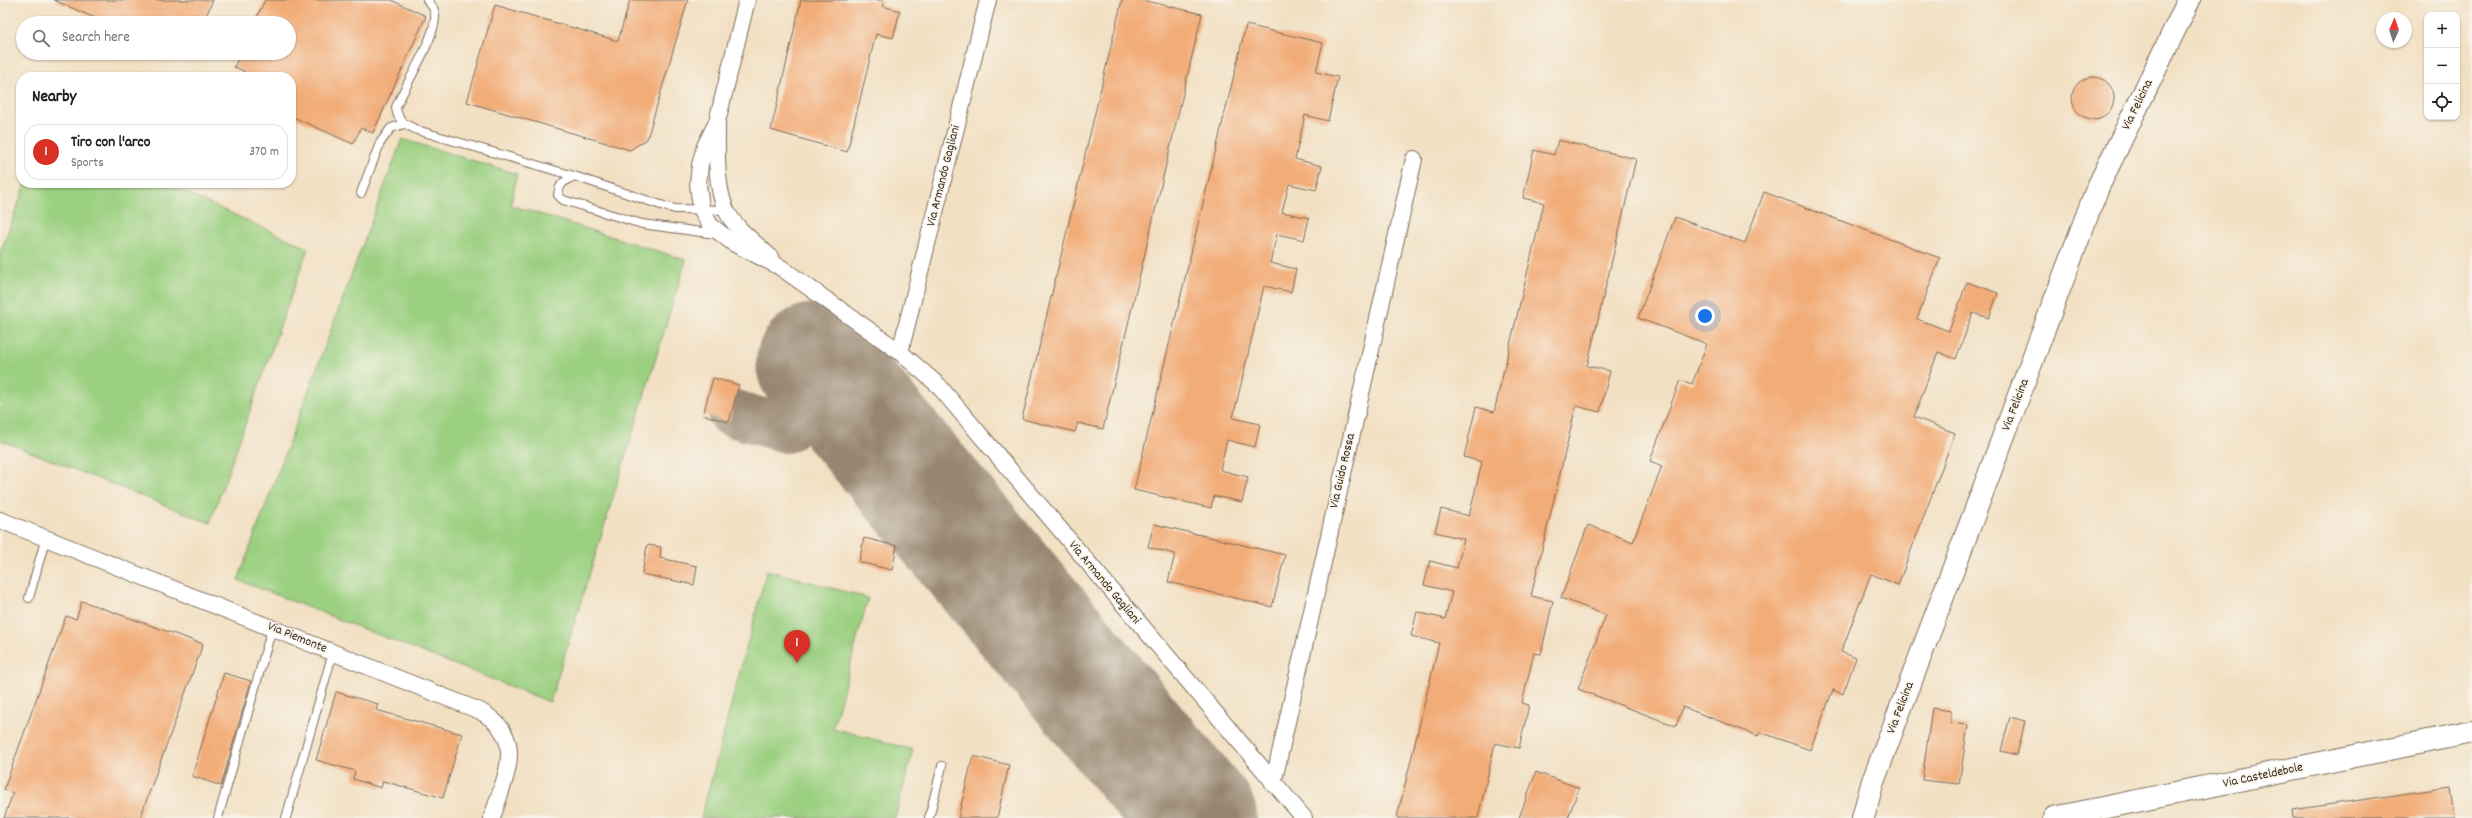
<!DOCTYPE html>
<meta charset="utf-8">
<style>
body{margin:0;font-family:Dekko,sans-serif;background:#f2f2f2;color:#202124}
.controls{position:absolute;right:12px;top:12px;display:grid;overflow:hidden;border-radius:8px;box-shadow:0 1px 3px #0004}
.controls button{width:36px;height:36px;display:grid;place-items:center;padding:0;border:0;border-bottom:1px solid #e0e0e0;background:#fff;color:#202124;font:20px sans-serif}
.compass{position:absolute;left:2376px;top:12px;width:36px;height:36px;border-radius:50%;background:#fff;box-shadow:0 1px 3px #0004;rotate:3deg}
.you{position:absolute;left:1705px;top:316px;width:14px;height:14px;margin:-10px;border:3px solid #fff;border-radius:50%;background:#1a73e8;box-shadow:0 0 0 6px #1a73e833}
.badge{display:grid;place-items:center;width:26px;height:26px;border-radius:50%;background:#d93025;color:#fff;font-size:13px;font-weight:700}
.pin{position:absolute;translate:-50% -33px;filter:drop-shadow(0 1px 2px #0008)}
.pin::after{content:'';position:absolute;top:21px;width:14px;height:12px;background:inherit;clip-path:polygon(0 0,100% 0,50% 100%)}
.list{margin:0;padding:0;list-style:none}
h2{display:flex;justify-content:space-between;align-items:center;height:52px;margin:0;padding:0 16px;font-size:17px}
h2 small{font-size:13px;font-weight:400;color:#757577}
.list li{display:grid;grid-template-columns:26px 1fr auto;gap:12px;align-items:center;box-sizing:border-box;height:56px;margin:0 8px 8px;padding:0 8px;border:1px solid #e0e0e0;border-radius:16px}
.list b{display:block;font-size:15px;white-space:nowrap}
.list p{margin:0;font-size:13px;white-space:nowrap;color:#757577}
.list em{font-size:13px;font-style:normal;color:#757577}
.icon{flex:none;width:22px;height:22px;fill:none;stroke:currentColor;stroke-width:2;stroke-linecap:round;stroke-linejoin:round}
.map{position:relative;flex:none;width:2472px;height:818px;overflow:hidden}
.search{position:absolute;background:#fff;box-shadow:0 1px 3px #0004;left:16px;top:16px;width:280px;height:44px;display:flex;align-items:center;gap:10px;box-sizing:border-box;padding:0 14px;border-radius:22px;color:#757577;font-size:15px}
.panel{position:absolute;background:#fff;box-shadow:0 1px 3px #0004;left:16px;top:72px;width:280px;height:116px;border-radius:16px}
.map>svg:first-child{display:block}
.green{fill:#9bd081;stroke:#6b7d50}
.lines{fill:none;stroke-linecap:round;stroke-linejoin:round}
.taxiway{stroke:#968570;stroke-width:48}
.runway{stroke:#968570;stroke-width:120}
.building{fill:#f2ac77}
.lane-casing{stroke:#7b6a58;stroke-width:10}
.street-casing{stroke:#7b6a58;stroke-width:18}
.secondary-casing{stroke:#7b6a58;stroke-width:24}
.lane{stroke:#fff;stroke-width:8}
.street{stroke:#fff;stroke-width:16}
.secondary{stroke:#fff;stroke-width:22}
.labels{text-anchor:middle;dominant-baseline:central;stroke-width:3;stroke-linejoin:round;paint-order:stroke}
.street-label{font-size:13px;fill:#3b2a1e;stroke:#f7f3e8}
</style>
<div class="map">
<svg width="2472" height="818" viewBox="0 0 2472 818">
<rect width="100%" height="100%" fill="#f7f3e8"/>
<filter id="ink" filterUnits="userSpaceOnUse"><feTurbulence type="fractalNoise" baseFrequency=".025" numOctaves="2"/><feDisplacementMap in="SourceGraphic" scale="8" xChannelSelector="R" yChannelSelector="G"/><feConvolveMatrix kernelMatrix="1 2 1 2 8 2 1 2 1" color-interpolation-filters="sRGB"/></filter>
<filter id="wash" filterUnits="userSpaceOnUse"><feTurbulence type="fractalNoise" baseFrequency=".012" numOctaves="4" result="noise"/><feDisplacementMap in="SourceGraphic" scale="16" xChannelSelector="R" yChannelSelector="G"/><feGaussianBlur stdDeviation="0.9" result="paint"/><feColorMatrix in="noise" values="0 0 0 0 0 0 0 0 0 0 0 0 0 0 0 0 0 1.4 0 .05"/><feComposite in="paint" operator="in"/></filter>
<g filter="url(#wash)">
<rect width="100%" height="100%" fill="#f2e0c3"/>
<g class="green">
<polygon points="402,139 517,174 511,205 686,260 550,702 238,580"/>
<polygon points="26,183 164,183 308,248 210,523 0,440 0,253"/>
<polygon points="767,570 868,598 833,728 913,750 895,818 701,818"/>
</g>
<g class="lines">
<polyline class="taxiway" points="732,413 786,429 833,383"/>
<polyline class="runway" points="816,363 1197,818"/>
</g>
<g id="blocks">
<g class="building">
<polygon points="54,0 213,0 203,23 106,23"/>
<polygon points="265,0 391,0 426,16 373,133 361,128 353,144 291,116 291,77 241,77 244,71 234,67 241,53 289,53 289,23 254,23"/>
<polygon points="630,0 688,0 647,139 630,150 467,102 495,5 618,41"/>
<polygon points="801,0 884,0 883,6 900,11 893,38 876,34 847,152 771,130"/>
<polygon points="1122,0 1142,0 1202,14 1103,429 1078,423 1075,432 1022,419"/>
<polygon points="1246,25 1323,43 1316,72 1338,77 1328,121 1305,115 1295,159 1322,166 1316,190 1289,184 1282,212 1309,218 1304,240 1277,234 1270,263 1296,269 1291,292 1264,286 1233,418 1260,424 1255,447 1227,440 1220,470 1248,477 1242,502 1214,496 1211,508 1134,490"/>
<circle cx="2093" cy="98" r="21"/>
<polygon points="1558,140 1636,159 1587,366 1610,371 1600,412 1576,406 1531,596 1553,601 1541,654 1534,653 1522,703 1529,705 1519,748 1495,743 1478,818 1397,818 1439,643 1411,636 1417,612 1445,619 1452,592 1424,585 1430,561 1457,568 1464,539 1435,532 1441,509 1469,516 1482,462 1464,457 1476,407 1494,412 1544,203 1523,198 1534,150 1554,155"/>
<polygon points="1764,192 1940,258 1917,319 1949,331 1967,282 1998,293 1989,318 1973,313 1956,359 1938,352 1914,417 1955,433 1898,585 1871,574 1841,652 1856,658 1843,694 1833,690 1810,750 1760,732 1758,736 1683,707 1676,726 1578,689 1606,615 1561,598 1588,525 1633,542 1662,466 1650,461 1680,380 1692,384 1707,344 1638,318 1675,217 1745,243"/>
<polygon points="713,378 739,385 729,422 703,415"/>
<polygon points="1154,524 1285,555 1272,607 1168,582 1175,554 1148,547"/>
<polygon points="864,538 897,546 892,570 859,562"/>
<polygon points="647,545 661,547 660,558 697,566 694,585 642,574"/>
<polygon points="82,601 203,644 140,818 4,818 13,793 4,789 66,616 76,619"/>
<polygon points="224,673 251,681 221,786 192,776"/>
<polygon points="336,692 378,704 376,710 462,734 443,798 383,781 381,788 353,779 355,771 316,760"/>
<polygon points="1932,708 1951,711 1951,723 1968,725 1959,784 1922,780"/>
<polygon points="2010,717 2025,721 2017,755 2001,751"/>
<polygon points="973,756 1009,765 997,818 958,818"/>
<polygon points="1536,772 1579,788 1568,818 1519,818"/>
<polygon points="2450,787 2454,818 2293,818 2292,810"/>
</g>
</g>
</g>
<g filter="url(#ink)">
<use href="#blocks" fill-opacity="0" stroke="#7b6a58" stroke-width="1"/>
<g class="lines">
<g class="lane-casing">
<g id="lane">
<path d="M427 0C432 5 436 11 435 19 433 41 406 84 396 107 397 121 405 124 417 130L574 176 664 206 675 209 726 210"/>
<path d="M574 176C564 181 559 184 558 195L563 200 642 224 716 234"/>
<polyline points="361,193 380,143 391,128 404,124"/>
<polyline points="29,598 46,537"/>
<polyline points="218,818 272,628"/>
<polyline points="286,818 333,652"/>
<polyline points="929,818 942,766"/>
</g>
</g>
<g class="street-casing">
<g id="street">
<polyline points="747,0 717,122 705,146 700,165 698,184 701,208 710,225 733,243 780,267 900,352 938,385 1304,818"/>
<path d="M717 125C717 152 715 184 726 210 735 229 756 243 770 257"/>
<polyline points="900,352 988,0"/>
<path d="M0 520 480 711C528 738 505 775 492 818"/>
<polyline points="1273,784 1414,159"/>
</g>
</g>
<g class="secondary-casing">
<g id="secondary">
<polyline points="1863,818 1872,784 2097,189 2189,0"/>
<polyline points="2054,818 2472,732"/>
</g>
</g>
<use href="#lane" class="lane"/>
<use href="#street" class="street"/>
<use href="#secondary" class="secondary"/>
</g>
</g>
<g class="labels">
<g class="street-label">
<text transform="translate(2138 105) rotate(-64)">Via Felicina</text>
<text transform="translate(944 176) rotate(-76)">Via Armando Gagliani</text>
<text transform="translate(2016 405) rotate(-69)">Via Felicina</text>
<text transform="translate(1343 471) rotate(-77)">Via Guido Rossa</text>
<text transform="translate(1104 583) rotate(50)">Via Armando Gagliani</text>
<text transform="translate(297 638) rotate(22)">Via Piemonte</text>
<text transform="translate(1901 708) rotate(-69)">Via Felicina</text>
<text transform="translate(2263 776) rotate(-12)">Via Casteldebole</text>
</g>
</g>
</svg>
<div class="controls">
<button>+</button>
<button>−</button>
<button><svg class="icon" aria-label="locate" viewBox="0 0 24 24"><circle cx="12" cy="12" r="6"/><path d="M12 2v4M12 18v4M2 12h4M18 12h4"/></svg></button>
</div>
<svg class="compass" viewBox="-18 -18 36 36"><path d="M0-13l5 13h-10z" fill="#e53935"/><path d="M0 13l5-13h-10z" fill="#757577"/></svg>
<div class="you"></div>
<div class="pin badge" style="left:797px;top:663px">1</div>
<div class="search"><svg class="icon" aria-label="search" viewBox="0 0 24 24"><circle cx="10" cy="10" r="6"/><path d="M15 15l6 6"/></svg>Search here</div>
<section class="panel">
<h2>Nearby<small></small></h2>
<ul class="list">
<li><span class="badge">1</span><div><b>Tiro con l'arco</b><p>Sports</p></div><em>370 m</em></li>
</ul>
</section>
</div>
